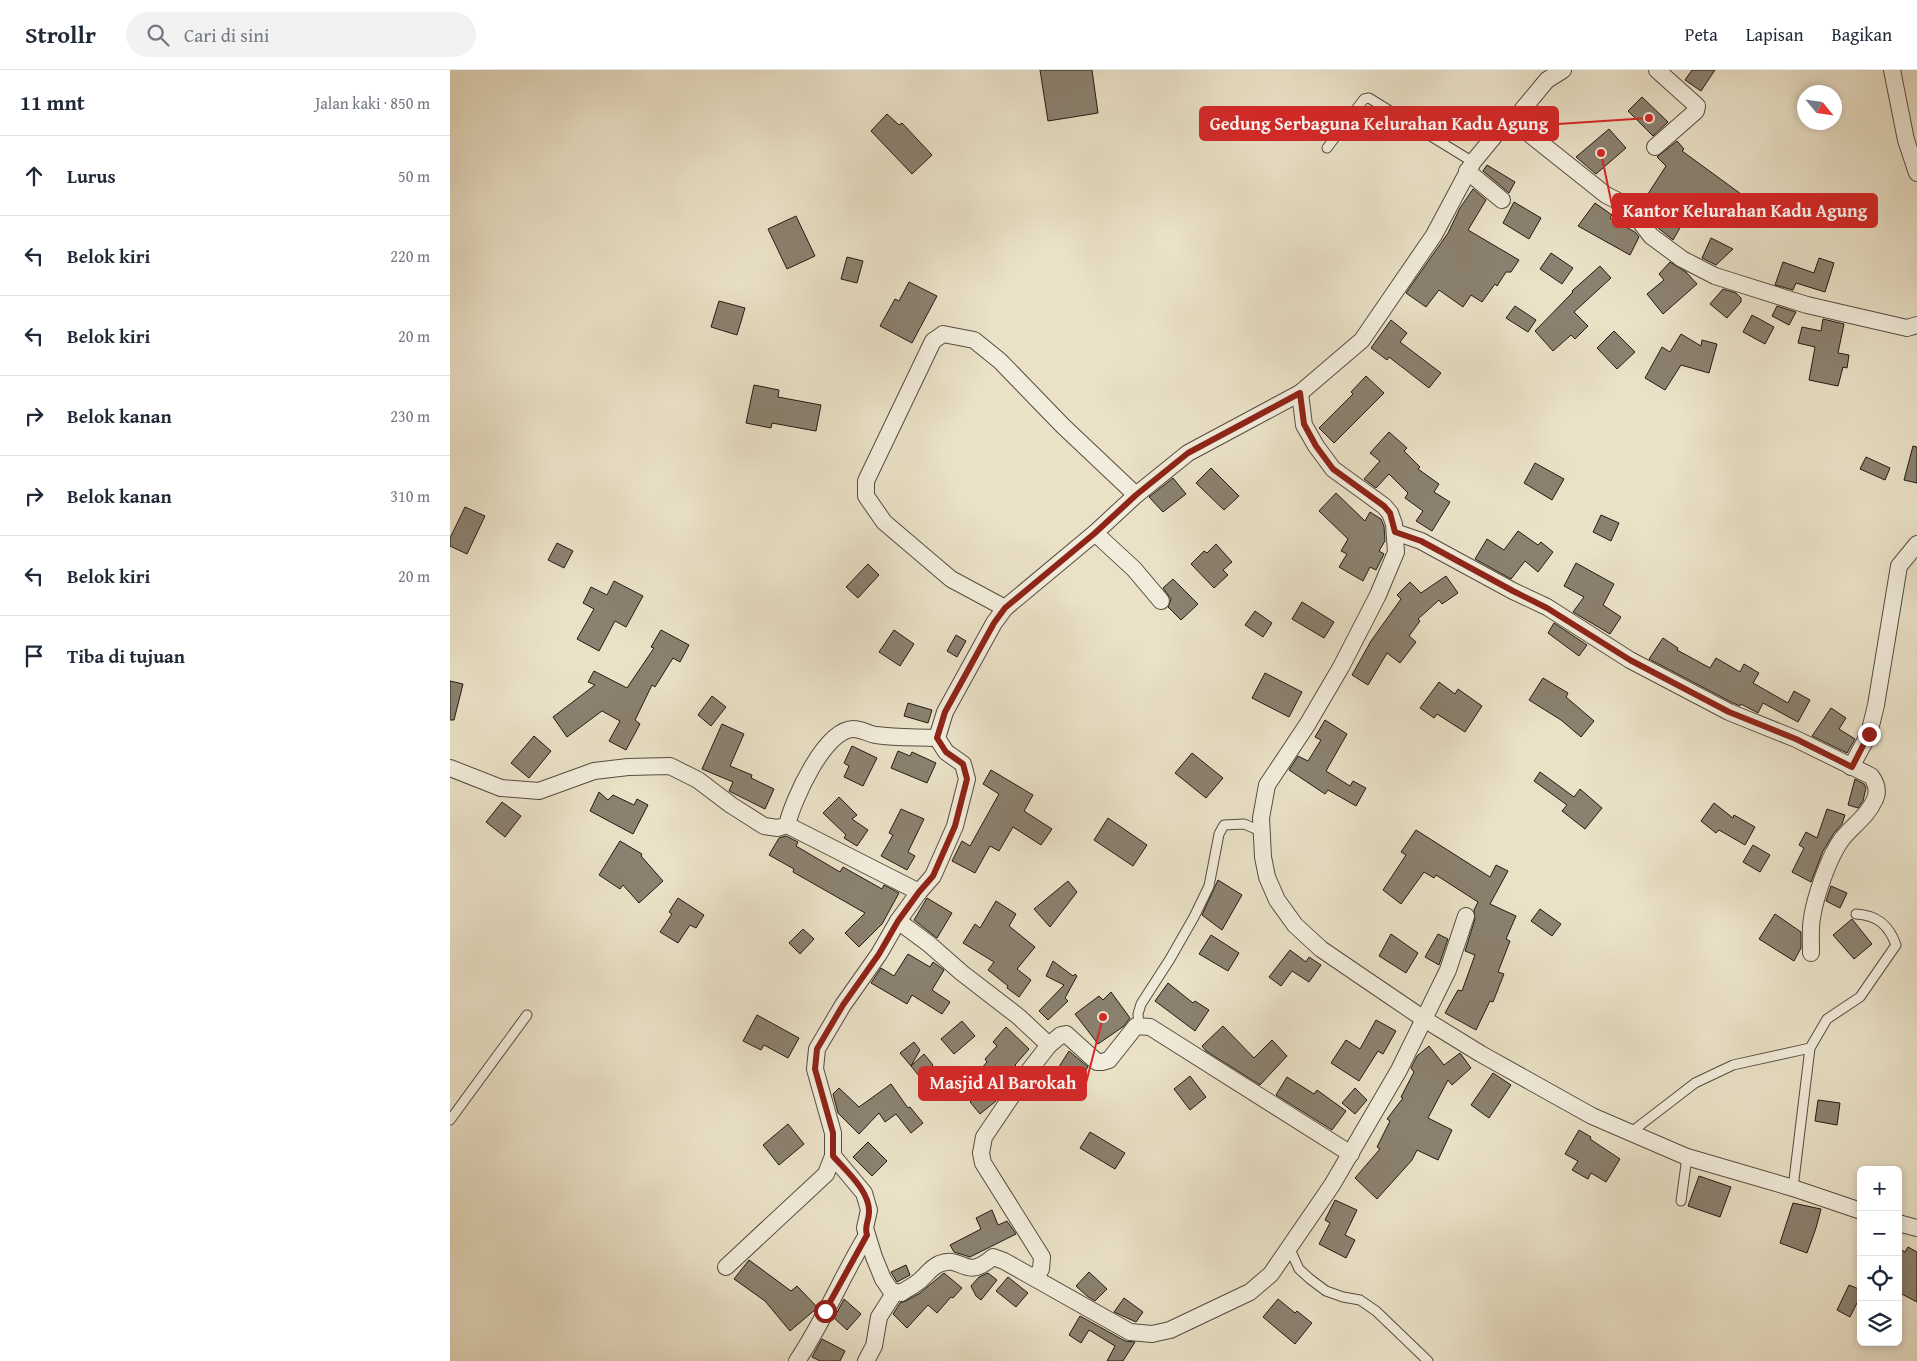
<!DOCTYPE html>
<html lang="id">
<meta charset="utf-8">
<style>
body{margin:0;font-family:"Gentium Book Plus",serif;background:#f2f2f3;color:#1f2937}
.controls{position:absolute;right:15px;bottom:15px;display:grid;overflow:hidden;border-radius:8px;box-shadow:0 2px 8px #0003}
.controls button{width:45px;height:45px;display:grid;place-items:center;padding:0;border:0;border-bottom:1px solid #e0e1e3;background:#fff;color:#1f2937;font:25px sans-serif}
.compass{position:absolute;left:1347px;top:15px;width:45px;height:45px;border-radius:50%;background:#fff;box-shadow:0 2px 8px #0003;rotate:119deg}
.stop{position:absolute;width:15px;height:15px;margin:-11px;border:4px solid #8f2418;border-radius:50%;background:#fff}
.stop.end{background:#8f2418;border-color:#fff;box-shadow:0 1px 5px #0008}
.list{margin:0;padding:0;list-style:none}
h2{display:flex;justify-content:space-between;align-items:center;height:65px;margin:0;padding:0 20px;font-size:21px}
h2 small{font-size:16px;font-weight:400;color:#747a83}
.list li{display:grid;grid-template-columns:32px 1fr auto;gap:15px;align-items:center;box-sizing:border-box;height:80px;padding:0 20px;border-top:1px solid #e0e1e3}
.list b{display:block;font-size:19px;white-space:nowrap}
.list em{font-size:16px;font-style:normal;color:#747a83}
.icon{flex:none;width:28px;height:28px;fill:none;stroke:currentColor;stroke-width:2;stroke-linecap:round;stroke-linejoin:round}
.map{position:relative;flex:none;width:1467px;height:1291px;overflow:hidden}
header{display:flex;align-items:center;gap:30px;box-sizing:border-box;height:70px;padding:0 25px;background:#fff;border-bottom:1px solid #e0e1e3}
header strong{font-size:24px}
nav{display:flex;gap:28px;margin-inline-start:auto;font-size:18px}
.search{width:350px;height:45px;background:#f2f2f3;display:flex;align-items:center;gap:12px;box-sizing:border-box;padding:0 18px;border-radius:28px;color:#747a83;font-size:19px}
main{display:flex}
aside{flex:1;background:#fff}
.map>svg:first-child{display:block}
.building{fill:#8b8170;stroke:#251a12}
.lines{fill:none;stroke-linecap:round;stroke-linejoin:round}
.service-casing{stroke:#564c3f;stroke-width:11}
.minor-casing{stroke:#564c3f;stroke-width:18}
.service{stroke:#f1ecdb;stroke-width:9}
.minor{stroke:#f1ecdb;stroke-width:16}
.route{stroke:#8f2418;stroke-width:6}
.leader{fill:none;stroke:#d62828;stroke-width:2}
.callout-dot{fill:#d62828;stroke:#f1ecdb;stroke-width:2}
.callout{fill:#d62828;stroke:#d62828;stroke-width:2}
.callout-label{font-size:18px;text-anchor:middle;font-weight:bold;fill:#fff}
</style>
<header>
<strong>Strollr</strong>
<div class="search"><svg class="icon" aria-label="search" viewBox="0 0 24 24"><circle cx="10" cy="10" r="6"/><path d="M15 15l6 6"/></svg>Cari di sini</div>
<nav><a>Peta</a><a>Lapisan</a><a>Bagikan</a></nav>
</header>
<main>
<aside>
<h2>11 mnt<small>Jalan kaki · 850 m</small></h2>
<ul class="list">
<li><svg class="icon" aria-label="ahead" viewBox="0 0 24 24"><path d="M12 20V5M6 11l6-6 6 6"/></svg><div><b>Lurus</b></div><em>50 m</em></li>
<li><svg class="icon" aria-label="left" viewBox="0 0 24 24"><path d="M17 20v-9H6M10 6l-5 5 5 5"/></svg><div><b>Belok kiri</b></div><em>220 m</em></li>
<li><svg class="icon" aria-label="left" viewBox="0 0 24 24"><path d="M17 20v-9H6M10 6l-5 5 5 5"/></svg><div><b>Belok kiri</b></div><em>20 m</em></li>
<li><svg class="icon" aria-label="right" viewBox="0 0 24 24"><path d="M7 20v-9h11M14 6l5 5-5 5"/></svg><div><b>Belok kanan</b></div><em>230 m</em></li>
<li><svg class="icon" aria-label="right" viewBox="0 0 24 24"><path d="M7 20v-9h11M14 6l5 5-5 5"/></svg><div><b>Belok kanan</b></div><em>310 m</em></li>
<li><svg class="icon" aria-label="left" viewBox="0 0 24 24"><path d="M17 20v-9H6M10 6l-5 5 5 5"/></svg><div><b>Belok kiri</b></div><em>20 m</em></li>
<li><svg class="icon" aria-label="arrive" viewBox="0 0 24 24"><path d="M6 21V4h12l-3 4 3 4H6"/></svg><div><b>Tiba di tujuan</b></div></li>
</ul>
</aside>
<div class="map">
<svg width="1467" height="1291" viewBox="0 0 1467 1291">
<rect width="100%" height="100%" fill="#eae1c7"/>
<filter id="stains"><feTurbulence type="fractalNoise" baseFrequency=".004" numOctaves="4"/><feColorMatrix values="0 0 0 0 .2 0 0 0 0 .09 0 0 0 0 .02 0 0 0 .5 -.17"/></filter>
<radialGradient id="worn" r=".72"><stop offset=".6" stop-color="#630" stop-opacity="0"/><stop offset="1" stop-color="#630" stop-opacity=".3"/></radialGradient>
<g class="building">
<polygon points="590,0 642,0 648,43 598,51"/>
<polygon points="1242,0 1265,0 1251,21 1235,10"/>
<polygon points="1192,27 1218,52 1203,66 1178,41"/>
<polygon points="437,44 449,55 452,53 482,85 462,104 421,61"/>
<polygon points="1159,59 1176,78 1146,104 1126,87"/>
<polygon points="1227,71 1234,79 1232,81 1291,124 1276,145 1251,128 1234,158 1231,156 1223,170 1207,157 1217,140 1196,127 1216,96 1207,87"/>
<polygon points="1037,95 1065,112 1059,123 1033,101"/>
<polygon points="1023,119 1036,130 1018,160 1069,190 1061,202 1056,202 1047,216 1045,214 1032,232 1021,225 1013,237 989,220 976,237 956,223 998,163 1010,138"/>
<polygon points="1064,132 1091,148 1079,169 1053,153"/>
<polygon points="1145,133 1162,145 1160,148 1185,162 1189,167 1180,185 1128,156"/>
<polygon points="346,146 365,186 337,199 318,159"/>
<polygon points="1261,168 1283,179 1266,195 1252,188"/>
<polygon points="1101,183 1123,198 1112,214 1090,199"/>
<polygon points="397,187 413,191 407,213 391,209"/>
<polygon points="1369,188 1384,193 1375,222 1346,213 1343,220 1325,215 1333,192 1364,203"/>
<polygon points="1220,192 1236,202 1247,214 1213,244 1197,224 1214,210 1209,204"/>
<polygon points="1150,196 1161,208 1124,242 1138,256 1125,269 1121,265 1103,281 1085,261 1123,222 1122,221"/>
<polygon points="459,212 487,226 462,273 430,256 445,229 449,231"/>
<polygon points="1273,219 1286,223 1291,228 1291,232 1277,248 1260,234"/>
<polygon points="269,231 295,238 287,265 261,257"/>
<polygon points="1065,236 1086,250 1078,262 1056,248"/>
<polygon points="1327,236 1346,242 1339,255 1322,246"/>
<polygon points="1302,245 1324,257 1315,274 1293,262"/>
<polygon points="1373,249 1394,254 1388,283 1399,285 1397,298 1393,297 1388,316 1359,310 1365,277 1348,273 1352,257 1371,261"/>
<polygon points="941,250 957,263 950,272 991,303 979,318 939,287 937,290 921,278"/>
<polygon points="1164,261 1185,282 1167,299 1147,278"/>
<polygon points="1231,264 1251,276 1252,270 1267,274 1259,303 1231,295 1215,320 1195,308 1212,277 1220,282"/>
<polygon points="916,306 934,323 884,373 869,358 903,324 901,322"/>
<polygon points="304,315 329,320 328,327 371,335 366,361 322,353 321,358 296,353"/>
<polygon points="939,362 957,378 954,381 970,397 968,399 989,414 984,422 1000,432 982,461 966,451 973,441 955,428 958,423 939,404 926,418 914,409 930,391 920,383"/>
<polygon points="1463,376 1467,377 1467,413 1454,410"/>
<polygon points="1416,387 1440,398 1435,410 1410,399"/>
<polygon points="1085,393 1114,409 1102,430 1074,413"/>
<polygon points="761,398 789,426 774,440 746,413"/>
<polygon points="723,408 736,424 713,442 699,427"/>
<polygon points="886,423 915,451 920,442 931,449 934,456 935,471 929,481 934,484 926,500 920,497 913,511 889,497 897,484 891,481 898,469 869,441"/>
<polygon points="15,437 35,446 17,484 0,476 0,468"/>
<polygon points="1151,445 1169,453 1161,471 1143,462"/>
<polygon points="1068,461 1088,475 1091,472 1103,482 1088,502 1075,491 1061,509 1025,489 1037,469 1054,480"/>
<polygon points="107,473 123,481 114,498 98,490"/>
<polygon points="766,474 782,492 773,500 778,505 764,518 741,494 754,481 757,483"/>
<polygon points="1126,493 1164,514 1153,535 1171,547 1160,564 1123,542 1134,527 1114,516"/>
<polygon points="418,494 429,505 408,528 396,517"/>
<polygon points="996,506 1008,523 992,534 989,530 968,549 970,551 959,566 966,572 950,593 937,583 918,615 902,605 921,571 951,529 947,525 960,512 971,523"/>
<polygon points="723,509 748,534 731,550 718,537 721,529 713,518"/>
<polygon points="164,511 193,526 176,557 165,551 149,581 127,569 144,539 133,533 141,517 157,525"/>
<polygon points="852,532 884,552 874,568 842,549"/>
<polygon points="805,541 822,553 813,567 795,555"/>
<polygon points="1104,553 1137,575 1129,586 1098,563"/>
<polygon points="211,560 239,575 230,592 223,588 205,617 202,615 185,650 190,654 176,680 159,671 170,651 152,641 117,667 103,647 145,615 138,612 144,601 177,618 204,578 201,577"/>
<polygon points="444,560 464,574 450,596 429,582"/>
<polygon points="506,565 516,571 507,587 497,581"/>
<polygon points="1213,568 1228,578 1227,580 1260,598 1266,588 1290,602 1294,594 1309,603 1303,613 1338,633 1344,621 1360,630 1348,652 1313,633 1308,643 1291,634 1290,636 1283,633 1199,589"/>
<polygon points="815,603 852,622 839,647 802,628"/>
<polygon points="1093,608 1118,623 1116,627 1144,651 1131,667 1111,650 1079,630"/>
<polygon points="0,611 13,614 4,650 0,650"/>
<polygon points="989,612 1005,624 1008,619 1032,636 1015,662 987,644 984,648 970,638"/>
<polygon points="262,626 276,637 261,656 248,645"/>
<polygon points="458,633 482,640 478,653 454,646"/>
<polygon points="1381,638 1396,648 1389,659 1405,669 1397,683 1362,666"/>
<polygon points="875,650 897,664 876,701 900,716 903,711 916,718 906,736 878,720 875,724 839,700 848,686 858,691 871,670 865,667"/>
<polygon points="272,654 294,664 280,696 302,705 301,708 324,719 315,739 279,721 283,712 252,699"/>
<polygon points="84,666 101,681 79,708 61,693"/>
<polygon points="402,676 427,688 413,716 394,707 399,696 394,693"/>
<polygon points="448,681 460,686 462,682 486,693 477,713 441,698"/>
<polygon points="742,683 773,708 756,728 725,703"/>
<polygon points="541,700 583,725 574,741 602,759 591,775 563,757 549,781 540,776 525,803 502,791 512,771 520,776 549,724 533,714"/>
<polygon points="1090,702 1124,727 1130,719 1152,738 1135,759 1112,741 1117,735 1084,711"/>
<polygon points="1405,709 1414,714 1416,718 1413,731 1408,738 1398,735"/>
<polygon points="149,722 158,730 163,725 184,735 187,729 198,735 183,764 140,741"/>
<polygon points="389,727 407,745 402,749 418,760 407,776 394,768 396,765 373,743"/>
<polygon points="52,732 71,746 55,767 36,752"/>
<polygon points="1264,733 1283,748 1284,745 1305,757 1295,775 1269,760 1266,763 1251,751"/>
<polygon points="451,739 474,749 458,782 465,786 457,800 431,786 443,765 439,763"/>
<polygon points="1377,739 1395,745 1392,754 1384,763 1373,781 1361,812 1342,802 1354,778 1349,775 1356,762 1367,768"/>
<polygon points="658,748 697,775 683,796 644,770"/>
<polygon points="966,760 1040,807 1046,795 1058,801 1040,834 1066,846 1056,869 1060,871 1048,902 1054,904 1043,932 1040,931 1026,960 995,943 1008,920 1012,921 1025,885 1015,881 1025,849 1024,840 1028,832 986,805 984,808 974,802 951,834 933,820 956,785 951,782"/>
<polygon points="336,766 348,772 346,776 390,802 393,797 432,819 434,815 449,823 432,854 409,877 395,863 415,843 343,802 344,799 319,785 329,768"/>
<polygon points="170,771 192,784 191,786 213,811 189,833 173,815 170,819 149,805"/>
<polygon points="1303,775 1320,785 1310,802 1293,792"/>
<polygon points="768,810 792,825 772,860 752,845"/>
<polygon points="618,811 627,822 600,857 584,839"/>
<polygon points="1381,816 1397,823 1390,838 1376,831"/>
<polygon points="228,828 254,845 246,858 240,855 228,873 210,862 222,844 219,842"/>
<polygon points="477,828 502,843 487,868 464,850"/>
<polygon points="546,831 566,844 559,856 585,877 567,899 581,910 569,927 557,918 558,916 538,900 544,892 513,873 525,854 530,858"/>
<polygon points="1090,839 1111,854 1102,866 1081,851"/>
<polygon points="1325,844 1351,862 1351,878 1344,891 1309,869"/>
<polygon points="1402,849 1422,874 1404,889 1383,865"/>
<polygon points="353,859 364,869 350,884 339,873"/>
<polygon points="941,864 968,883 956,903 929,886"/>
<polygon points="988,864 998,869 989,895 975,887"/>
<polygon points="761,865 789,883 778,901 749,884"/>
<polygon points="840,880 856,892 859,887 871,895 859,912 842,901 831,916 819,907"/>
<polygon points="458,884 480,897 483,892 494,900 482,920 500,932 492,944 462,925 457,934 421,913 431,898 444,906"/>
<polygon points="603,891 623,906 625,904 627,906 615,928 618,931 598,950 589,941 614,915 596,906"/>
<polygon points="718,913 743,933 745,931 759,940 745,961 705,931"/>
<polygon points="661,922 680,948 674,956 648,974 625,944 649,926 653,930"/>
<polygon points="307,945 349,968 338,988 314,975 311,980 293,971"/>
<polygon points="926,950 946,961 933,984 928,981 909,1011 881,993 896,970 910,979"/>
<polygon points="512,951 525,966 504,984 491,969"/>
<polygon points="773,956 804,988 822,970 837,986 810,1015 756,981 752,976"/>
<polygon points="556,957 579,979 565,995 568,998 555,1013 557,1015 546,1031 530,1044 520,1032 536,1018 524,1007 537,992 535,989 547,976 543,972"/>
<polygon points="464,972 470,980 461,996 450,983"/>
<polygon points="979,976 994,995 1010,983 1021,998 1002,1015 998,1010 978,1048 1002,1060 988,1090 967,1080 962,1090 927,1129 905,1108 930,1079 927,1077 940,1051 937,1049 953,1028 951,1027 964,1002 961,998 967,986"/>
<polygon points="619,981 638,997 627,1013 607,1000"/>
<polygon points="474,984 483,995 469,1006 461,996"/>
<polygon points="1043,1003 1061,1015 1039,1048 1021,1035"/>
<polygon points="740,1006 756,1027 740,1040 724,1019"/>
<polygon points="837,1007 864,1024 867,1020 896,1041 882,1060 826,1025"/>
<polygon points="441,1014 458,1038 460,1037 473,1053 461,1063 446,1044 435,1052 429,1043 409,1064 388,1043 383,1024 389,1018 409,1037"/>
<polygon points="905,1018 917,1030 905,1044 892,1033"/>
<polygon points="1368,1030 1390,1033 1387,1055 1365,1051"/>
<polygon points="338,1054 354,1074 329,1095 313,1075"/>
<polygon points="1129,1060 1141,1067 1140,1069 1170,1089 1156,1112 1141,1103 1138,1109 1122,1100 1128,1091 1115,1084"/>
<polygon points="640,1062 675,1083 665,1099 630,1078"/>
<polygon points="418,1072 437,1091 422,1106 403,1087"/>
<polygon points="1249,1106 1281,1117 1270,1147 1238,1136"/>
<polygon points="885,1130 907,1140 895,1165 905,1170 896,1188 869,1174 880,1153 875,1150"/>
<polygon points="1343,1133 1371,1139 1366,1158 1357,1183 1330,1173"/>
<polygon points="542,1140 548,1155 557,1151 566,1164 520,1187 504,1182 500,1175 531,1159 526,1148"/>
<polygon points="1458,1177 1467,1182 1467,1232 1448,1222 1448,1178 1455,1182"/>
<polygon points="299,1190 341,1221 347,1216 367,1237 366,1239 340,1261 315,1231 284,1209"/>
<polygon points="456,1195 460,1205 447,1212 441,1202"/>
<polygon points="639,1202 657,1219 645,1231 637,1226 626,1216"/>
<polygon points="494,1203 512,1218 503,1228 501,1227 487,1243 478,1235 457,1258 443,1244 450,1233 456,1231 470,1223"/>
<polygon points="538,1203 547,1210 531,1230 526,1226 521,1216 529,1207"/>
<polygon points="558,1207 578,1223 566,1237 546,1221"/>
<polygon points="1399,1215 1411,1220 1411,1225 1400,1247 1387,1240"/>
<polygon points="674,1228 693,1242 686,1252 664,1242"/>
<polygon points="394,1229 411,1244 397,1260 384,1248"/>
<polygon points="828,1229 845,1243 847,1241 862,1253 845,1274 813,1247"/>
<polygon points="630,1246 675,1271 685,1272 673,1291 657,1291 665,1276 639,1260 631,1273 619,1265"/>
<polygon points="372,1269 395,1281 390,1291 370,1291 362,1287"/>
</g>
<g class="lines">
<g class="service-casing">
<g id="service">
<polyline points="877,78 914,29 919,28 1023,92"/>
<polyline points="689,955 688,944 691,934 720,889 744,847 759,816 769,764 774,755 794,754 811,761"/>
<polyline points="0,1050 77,945"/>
<polyline points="1180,1063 1245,1013 1283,995 1360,978"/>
<path d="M1343 1118 1360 978 1377 949 1410 927 1446 875C1439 855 1427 845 1406 844"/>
<polyline points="1231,1131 1237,1087"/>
<polyline points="839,1177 849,1199 860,1209 876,1221 893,1227 910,1230 926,1241 978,1291"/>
</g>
</g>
<g class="minor-casing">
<g id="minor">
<polyline points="1442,0 1456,70 1467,103"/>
<polyline points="1063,51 1156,125 1178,136 1201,166 1232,189 1265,206 1357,235 1457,258 1467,255"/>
<polyline points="1205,77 1246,41 1247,36 1207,0"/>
<polyline points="1017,101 1052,130"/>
<polyline points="850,323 854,355 866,376 883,399 934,436 940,443 944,454 946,482 928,525 891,597 857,655 817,715 811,748 813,787 817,807 827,830 845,855 871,879 918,911 974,949 1031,984 1142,1046 1237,1087 1343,1118 1411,1141"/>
<path d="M945 462 971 471 1063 521 1097 537 1180 590 1279 642 1346 669 1421 706C1427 714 1429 722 1424 731 1417 747 1402 756 1392 769 1379 786 1365 827 1362 848 1360 859 1361 871 1361 883"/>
<polyline points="645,463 684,499 711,531"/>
<polyline points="555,538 501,509 434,452 416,426 416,411 483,271 493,264 524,270 550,291 613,356 686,425"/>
<polyline points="1401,697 1419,664 1426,635 1449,496 1467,474"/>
<path d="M0 698 51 718 89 721 144 701 178 697 220 696 248 710 281 735 314 756 328 758 337 755C343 730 375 658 404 659 411 659 419 664 426 665 446 668 467 667 487 668L495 642 544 553 555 538 645 463 686 425 738 383 850 323 912 270 984 165 1023 92 1051 58 1063 51 1097 10 1113 0"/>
<polyline points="337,755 469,822"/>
<polyline points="448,851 479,874 512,903 569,947 599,975 611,965 616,964 647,992 652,992 659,990 686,956 700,957 901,1084"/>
<path d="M383 1086 414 1123 419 1140 415 1158 424 1187 433 1209 441 1221 451 1223C457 1219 463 1216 468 1212 475 1207 480 1198 489 1194 513 1184 514 1212 543 1187L554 1191 680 1262 702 1264 720 1260 800 1222 821 1204 882 1115 949 1000 998 900 1016 846"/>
<polyline points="1448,1153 1467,1158"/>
<polyline points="276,1197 376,1104 383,1086 383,1063 365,999 367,979 393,935 429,884 448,851 469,822 483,806 505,756 517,709 513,694 496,682 487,668"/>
<polyline points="585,1208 591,1199 592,1187 533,1093 531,1083 534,1067 578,1002 599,975"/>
<path d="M347 1291C374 1251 392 1206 417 1165"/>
<polyline points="416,1291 424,1276 429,1247 445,1222"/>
</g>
</g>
<use href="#service" class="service"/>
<use href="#minor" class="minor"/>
</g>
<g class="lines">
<path class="route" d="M375 1241 417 1165C414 1156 419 1151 419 1142 420 1121 395 1100 383 1086V1063L365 999 367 979 393 935 429 884 448 851 469 822 483 806 505 756 517 709 513 694 496 682 487 668 495 642 544 553 555 538 645 463 686 425 738 383 850 323 854 354 866 376 883 399 934 436 940 443 945 462 971 471 1063 521 1097 538 1180 590 1279 642 1346 669 1402 697 1419 664"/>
</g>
<path class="leader" d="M1199 48L1108 54M1151 83L1163 140M653 947L636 1013"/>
<g class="callout-dot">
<circle cx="1199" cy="48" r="5"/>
<circle cx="1151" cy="83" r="5"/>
<circle cx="653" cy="947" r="5"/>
</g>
<g class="callout">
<rect x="750" y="37" width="358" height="33" rx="5"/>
<rect x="1163" y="124" width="264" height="33" rx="5"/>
<rect x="469" y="997" width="167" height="33" rx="5"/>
</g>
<g class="callout-label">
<text x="929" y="60">Gedung Serbaguna Kelurahan Kadu Agung</text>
<text x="1295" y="147">Kantor Kelurahan Kadu Agung</text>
<text x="553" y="1019">Masjid Al Barokah</text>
</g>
<rect width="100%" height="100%" filter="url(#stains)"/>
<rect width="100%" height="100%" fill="url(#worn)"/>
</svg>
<div class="controls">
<button>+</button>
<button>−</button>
<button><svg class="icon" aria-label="locate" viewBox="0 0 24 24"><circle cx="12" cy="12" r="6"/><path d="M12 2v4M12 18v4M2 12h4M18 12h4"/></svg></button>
<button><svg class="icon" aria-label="layers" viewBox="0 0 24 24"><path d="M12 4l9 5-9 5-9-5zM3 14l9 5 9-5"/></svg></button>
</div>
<svg class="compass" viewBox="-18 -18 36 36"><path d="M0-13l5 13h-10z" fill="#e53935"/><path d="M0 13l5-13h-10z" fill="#747a83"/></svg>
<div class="stop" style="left:375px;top:1241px"></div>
<div class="stop end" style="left:1419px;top:664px"></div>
</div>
</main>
